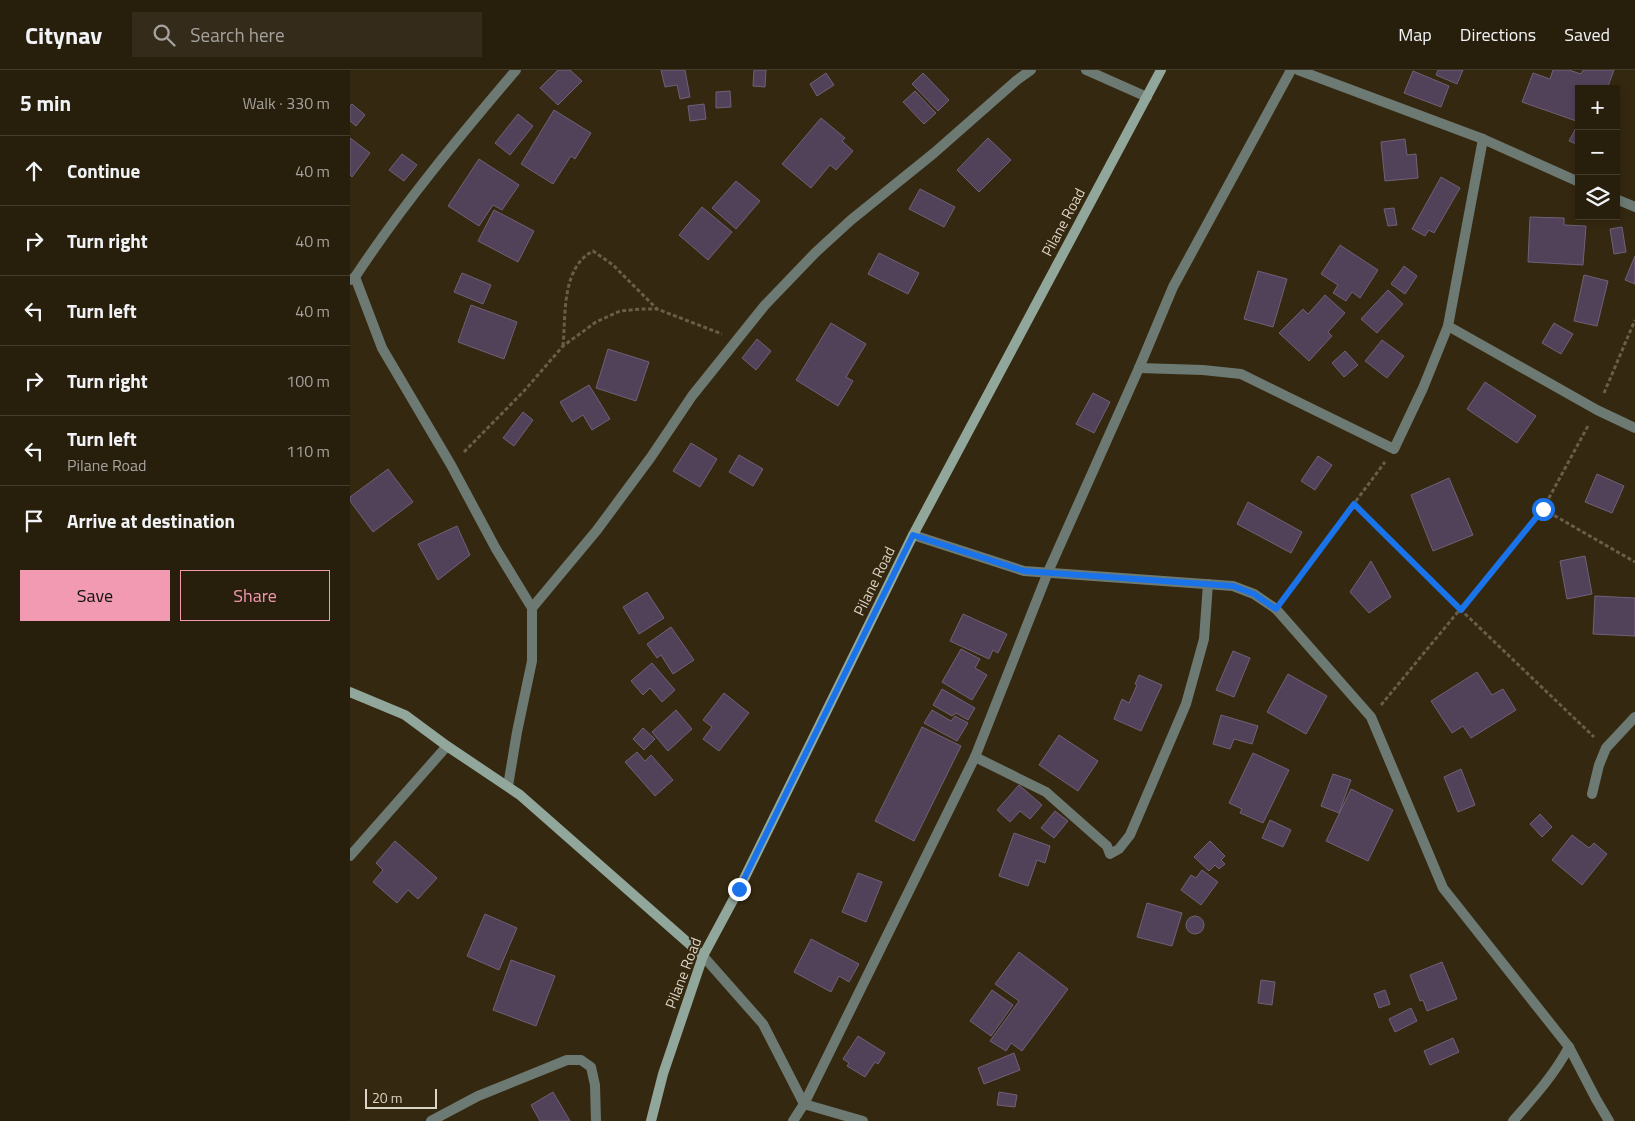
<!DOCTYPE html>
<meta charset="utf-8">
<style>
body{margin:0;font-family:"Titillium Web",sans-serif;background:#342b1a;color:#f1f3f6}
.controls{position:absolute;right:15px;top:15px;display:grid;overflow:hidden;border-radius:0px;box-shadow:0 2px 8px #0003}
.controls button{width:45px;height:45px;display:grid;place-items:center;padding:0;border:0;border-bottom:1px solid #443c2d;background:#281e0c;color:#f1f3f6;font:25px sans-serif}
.scale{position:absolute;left:15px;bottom:12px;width:72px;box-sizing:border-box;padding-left:5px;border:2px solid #dcd4c5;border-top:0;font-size:14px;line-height:18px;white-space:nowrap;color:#dcd4c5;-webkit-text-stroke:4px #352810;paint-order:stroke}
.stop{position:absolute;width:15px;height:15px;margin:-11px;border:4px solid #1a73e8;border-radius:50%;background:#fff}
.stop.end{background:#1a73e8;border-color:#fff;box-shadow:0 1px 5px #0008}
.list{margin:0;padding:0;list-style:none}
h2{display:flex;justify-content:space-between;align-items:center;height:65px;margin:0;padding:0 20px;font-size:21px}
h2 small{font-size:16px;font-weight:400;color:#a5a29d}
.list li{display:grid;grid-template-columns:32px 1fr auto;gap:15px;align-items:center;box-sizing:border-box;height:70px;padding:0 20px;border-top:1px solid #443c2d}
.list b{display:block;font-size:19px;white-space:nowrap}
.list p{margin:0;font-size:16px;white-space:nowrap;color:#a5a29d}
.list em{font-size:16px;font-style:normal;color:#a5a29d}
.actions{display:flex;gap:10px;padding:15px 20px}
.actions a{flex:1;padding:11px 0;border:1px solid #f19ab1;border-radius:0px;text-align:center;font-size:18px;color:#f19ab1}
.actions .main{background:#f19ab1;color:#111}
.icon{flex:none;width:28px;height:28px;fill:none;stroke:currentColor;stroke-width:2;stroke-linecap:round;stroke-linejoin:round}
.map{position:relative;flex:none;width:1285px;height:1051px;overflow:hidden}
header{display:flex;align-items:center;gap:30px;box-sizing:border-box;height:70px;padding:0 25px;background:#281e0c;border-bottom:1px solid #443c2d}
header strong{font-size:24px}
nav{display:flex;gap:28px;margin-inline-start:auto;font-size:18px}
.search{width:350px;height:45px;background:#342b1a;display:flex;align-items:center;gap:12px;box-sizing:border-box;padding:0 18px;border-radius:0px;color:#a5a29d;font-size:19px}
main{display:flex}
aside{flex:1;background:#281e0c}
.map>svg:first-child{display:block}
.building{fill:#514259;stroke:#706078}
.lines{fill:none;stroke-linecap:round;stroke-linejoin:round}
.path{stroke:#6a5e49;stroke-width:3;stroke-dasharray:4 2.5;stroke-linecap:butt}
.lane{stroke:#6c7a73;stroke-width:10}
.street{stroke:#6c7a73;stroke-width:10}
.secondary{stroke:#91a79b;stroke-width:10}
.route{stroke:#1a73e8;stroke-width:6}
.labels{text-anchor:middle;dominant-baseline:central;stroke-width:4;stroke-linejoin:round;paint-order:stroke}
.street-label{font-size:15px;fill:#dcd4c5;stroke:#352810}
</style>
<header>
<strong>Citynav</strong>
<div class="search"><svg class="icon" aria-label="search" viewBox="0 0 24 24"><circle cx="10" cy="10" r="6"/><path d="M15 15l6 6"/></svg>Search here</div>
<nav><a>Map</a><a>Directions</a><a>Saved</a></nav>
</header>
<main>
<aside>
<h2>5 min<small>Walk · 330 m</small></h2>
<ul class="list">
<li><svg class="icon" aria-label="ahead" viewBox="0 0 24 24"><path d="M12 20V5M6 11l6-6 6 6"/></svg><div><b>Continue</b></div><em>40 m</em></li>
<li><svg class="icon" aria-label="right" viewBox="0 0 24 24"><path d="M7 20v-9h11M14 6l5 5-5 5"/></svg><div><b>Turn right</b></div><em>40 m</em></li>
<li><svg class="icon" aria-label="left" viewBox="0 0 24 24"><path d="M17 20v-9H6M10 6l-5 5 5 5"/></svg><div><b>Turn left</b></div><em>40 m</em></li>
<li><svg class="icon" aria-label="right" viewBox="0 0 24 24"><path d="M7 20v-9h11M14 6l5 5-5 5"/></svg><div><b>Turn right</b></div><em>100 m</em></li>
<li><svg class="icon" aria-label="left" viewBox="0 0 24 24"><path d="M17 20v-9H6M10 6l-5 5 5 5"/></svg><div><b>Turn left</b><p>Pilane Road</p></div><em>110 m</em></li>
<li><svg class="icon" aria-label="arrive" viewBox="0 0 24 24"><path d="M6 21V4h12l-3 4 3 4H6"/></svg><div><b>Arrive at destination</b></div></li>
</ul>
<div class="actions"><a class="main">Save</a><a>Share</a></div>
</aside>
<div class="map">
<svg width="1285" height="1051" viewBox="0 0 1285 1051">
<rect width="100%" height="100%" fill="#352810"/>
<g class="building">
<polygon points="208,0 220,0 232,11 208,35 190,18"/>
<polygon points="311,0 335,0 340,27 330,29 327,15 315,17"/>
<polygon points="404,0 416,0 415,17 403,16"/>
<polygon points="1088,0 1113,0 1107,14 1086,5"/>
<polygon points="1203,0 1219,0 1231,4 1233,0 1264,0 1257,19 1229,19 1229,52 1172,32 1183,3 1200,9"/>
<polygon points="1063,1 1099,16 1091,37 1054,23"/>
<polygon points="476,3 484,15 467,26 460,14"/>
<polygon points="573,3 599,30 588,41 562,14"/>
<polygon points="380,21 381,37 366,38 366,22"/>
<polygon points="565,21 586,43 574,54 553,32"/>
<polygon points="2,34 15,45 6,56 0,51 0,36"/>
<polygon points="354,34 356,49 340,51 338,36"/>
<polygon points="204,40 241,63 225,89 221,86 203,114 171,94"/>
<polygon points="168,44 183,56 160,85 145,73"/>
<polygon points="471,48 495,68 492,71 503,81 486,100 480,95 461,118 432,94"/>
<polygon points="1227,56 1229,56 1229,75 1219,71"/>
<polygon points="0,68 20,83 2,107 0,105"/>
<polygon points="638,68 661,90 629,122 607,100"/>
<polygon points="1055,69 1057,85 1066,84 1068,108 1035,111 1031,72"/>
<polygon points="52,84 67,95 54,111 39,100"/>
<polygon points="129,89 169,115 152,140 143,135 129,156 98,136"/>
<polygon points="1091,107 1110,118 1084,163 1079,160 1075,166 1062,159"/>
<polygon points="386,111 410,131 386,159 362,138"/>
<polygon points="570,119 605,137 594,157 559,139"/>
<polygon points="352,137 382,162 358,190 329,165"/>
<polygon points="1044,138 1047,155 1038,156 1034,139"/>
<polygon points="144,140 184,161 168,192 128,171"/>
<polygon points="1180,147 1214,148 1214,155 1236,156 1233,195 1178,192"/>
<polygon points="1272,157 1276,182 1264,184 1260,159"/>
<polygon points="990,175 1028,200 1010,228 1002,222 996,231 983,223 988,215 971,204"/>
<polygon points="529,183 569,203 558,224 518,204"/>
<polygon points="1285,186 1285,214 1275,210"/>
<polygon points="1054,196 1067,206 1055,224 1041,214"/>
<polygon points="908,201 937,209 923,257 894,249"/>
<polygon points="112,203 141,215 133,234 104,222"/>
<polygon points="1234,205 1258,211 1247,256 1224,251"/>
<polygon points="1038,220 1053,234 1027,263 1011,249"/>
<polygon points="975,225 995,243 978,262 982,266 959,291 929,263 953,239 958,244"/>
<polygon points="121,235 167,252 154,289 108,272"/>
<polygon points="481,253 516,274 496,307 503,311 488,336 446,310"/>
<polygon points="1204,253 1223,264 1211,284 1192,273"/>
<polygon points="407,269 421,281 406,300 392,288"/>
<polygon points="1032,270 1054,286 1037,308 1015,291"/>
<polygon points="258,279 299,292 286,331 246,318"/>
<polygon points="995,281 1008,295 994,307 982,293"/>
<polygon points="1135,312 1186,346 1167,373 1117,339"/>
<polygon points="239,315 260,349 242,360 233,345 222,352 210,332"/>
<polygon points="743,323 760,332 744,363 726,354"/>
<polygon points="173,342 183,350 164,376 153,368"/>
<polygon points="341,373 367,389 350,417 323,401"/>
<polygon points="389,385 413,399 403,416 379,402"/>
<polygon points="968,386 982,395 965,420 951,411"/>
<polygon points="38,399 63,432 23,462 0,431 0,427"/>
<polygon points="1247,404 1274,416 1262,443 1235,432"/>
<polygon points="1099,408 1123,465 1083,481 1061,425"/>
<polygon points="898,432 952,462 941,483 887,454"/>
<polygon points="107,456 120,485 88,510 68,474"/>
<polygon points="1235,486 1242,524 1217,529 1210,491"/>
<polygon points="1021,491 1041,527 1019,543 1000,522"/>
<polygon points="297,522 314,548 289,564 273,537"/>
<polygon points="1245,526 1285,528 1285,566 1243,564"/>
<polygon points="613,544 657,564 648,583 643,580 639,589 600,571"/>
<polygon points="321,557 344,590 323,604 311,585 307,588 297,574"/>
<polygon points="611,579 630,589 625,598 637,605 622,630 592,612"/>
<polygon points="883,581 900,588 884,627 866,620"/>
<polygon points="302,593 325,620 312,632 300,618 293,625 281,611"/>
<polygon points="1127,602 1142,625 1153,619 1166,640 1121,668 1113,656 1102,663 1081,631"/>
<polygon points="938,604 977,626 956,664 917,642"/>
<polygon points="789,605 812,615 791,661 764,649 772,629 779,633 787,615 785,614"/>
<polygon points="592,619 625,638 618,650 606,643 602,646 583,635"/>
<polygon points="374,623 399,643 369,681 353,669 362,657 353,650"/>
<polygon points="326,640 342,659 318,681 302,662"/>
<polygon points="582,640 601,651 605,646 618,653 607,671 574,653"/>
<polygon points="871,645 908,656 902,674 884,669 880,679 863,674"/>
<polygon points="572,657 611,676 564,771 525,751"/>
<polygon points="293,658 305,669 294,680 283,669"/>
<polygon points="709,665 748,691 728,721 689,695"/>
<polygon points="287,682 295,691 301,685 323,710 305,726 275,692"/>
<polygon points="903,683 939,700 913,753 890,743 892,739 879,733"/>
<polygon points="1111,699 1125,735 1108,742 1094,707"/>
<polygon points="983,704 1001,710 989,743 971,736"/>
<polygon points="669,715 692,735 680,749 670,741 660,752 647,740"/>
<polygon points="1001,719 1043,740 1018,791 976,771"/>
<polygon points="705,741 718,751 704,768 691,758"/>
<polygon points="1190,744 1202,757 1192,767 1180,754"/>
<polygon points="920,750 941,760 933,777 912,768"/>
<polygon points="664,763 700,776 695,793 687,790 678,816 649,806"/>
<polygon points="1222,765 1239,778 1244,773 1257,784 1232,815 1202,790"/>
<polygon points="45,771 87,808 68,829 58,820 47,833 23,812 33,800 26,793"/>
<polygon points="860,771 875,786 871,790 875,794 869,799 865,795 859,801 844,787"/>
<polygon points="852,800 868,812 851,835 831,820 841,805 846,808"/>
<polygon points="508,803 532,812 516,852 492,842"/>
<polygon points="797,833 832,843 822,876 787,867"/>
<polygon points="135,844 167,858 149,900 117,886"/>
<circle cx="845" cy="855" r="9"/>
<polygon points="461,869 509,894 499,912 489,906 481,922 444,902"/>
<polygon points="669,882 718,919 672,981 661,973 656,981 640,971 669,931 645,914"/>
<polygon points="161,890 205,906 186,956 143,940"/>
<polygon points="1092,892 1107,929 1077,941 1073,930 1070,931 1060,905"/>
<polygon points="911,910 925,912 922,935 908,933"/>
<polygon points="642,920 663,935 641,966 620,951"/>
<polygon points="1035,920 1040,934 1029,938 1024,924"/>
<polygon points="1061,938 1067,951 1045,962 1039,949"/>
<polygon points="508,966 535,983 528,994 525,992 515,1007 497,996 499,993 493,989"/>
<polygon points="1103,968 1109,982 1080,995 1074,981"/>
<polygon points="664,983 670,1000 634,1014 628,998"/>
<polygon points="203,1022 220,1051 190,1051 181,1035"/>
<polygon points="649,1022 667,1025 665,1037 647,1035"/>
</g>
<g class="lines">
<g class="path">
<path d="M213 276C216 245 211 198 243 181L263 195 307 239"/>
<polyline points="1254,323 1285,250"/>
<polyline points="114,382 174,321 213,276 246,252 270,241 291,239 307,239 372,264"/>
<polyline points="1004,434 1111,540 1244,667"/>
<polyline points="1193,439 1285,492"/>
<polyline points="936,525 1035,392"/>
<polyline points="1031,635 1193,439 1239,354"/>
</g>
<g class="lane">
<polyline points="948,0 1133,69 1229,112"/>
<polyline points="1266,129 1285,137"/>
<polyline points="1098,256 1247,340 1285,358"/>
<polyline points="789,298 853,300 891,304 1044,379 1073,318 1098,256 1133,69"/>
<polyline points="1242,724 1249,695 1256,678 1285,647"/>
</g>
<g class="street">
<polyline points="736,0 797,27"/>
<polyline points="5,207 32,278 101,395 146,479 182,538 182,591 167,662 158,716"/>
<path d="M0 210 5 207C53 134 109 67 166 0"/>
<polyline points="563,465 674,501 883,516 904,524 926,539 1021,647 1093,818 1219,977 1246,1029 1259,1051"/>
<polyline points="182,538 247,460 301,387 342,326 415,235 465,183 501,150 584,83 667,10 681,0"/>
<polyline points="625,687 696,722 757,776 760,784 769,779 780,765 836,634 854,569 858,514"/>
<polyline points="0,786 97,676"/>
<polyline points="353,886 413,954 454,1034 513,1051"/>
<polyline points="81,1051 128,1026 217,990 231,990 241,997 245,1015 246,1051"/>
<polyline points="443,1051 454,1034 625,687 698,502 789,298 823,217 941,0"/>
<path d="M1163 1051C1184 1027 1204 1005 1219 977"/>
</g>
<g class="secondary">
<polyline points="0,622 55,645 97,676 170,725 353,886"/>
<polyline points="301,1051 313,1004 353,886 389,819 563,465 811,0"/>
</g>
</g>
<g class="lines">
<polyline class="route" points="389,819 563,465 674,501 883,516 904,524 926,539 1004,434 1111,540 1193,439"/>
</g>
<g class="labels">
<g class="street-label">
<text transform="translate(713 152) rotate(-62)">Pilane Road</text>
<text transform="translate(524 511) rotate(-64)">Pilane Road</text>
<text transform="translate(333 903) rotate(-69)">Pilane Road</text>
</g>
</g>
</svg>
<div class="controls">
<button>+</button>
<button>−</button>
<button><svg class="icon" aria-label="layers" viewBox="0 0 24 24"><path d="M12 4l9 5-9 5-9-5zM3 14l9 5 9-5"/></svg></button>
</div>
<div class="scale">20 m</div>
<div class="stop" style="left:1193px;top:439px"></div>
<div class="stop end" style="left:389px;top:819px"></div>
</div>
</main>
